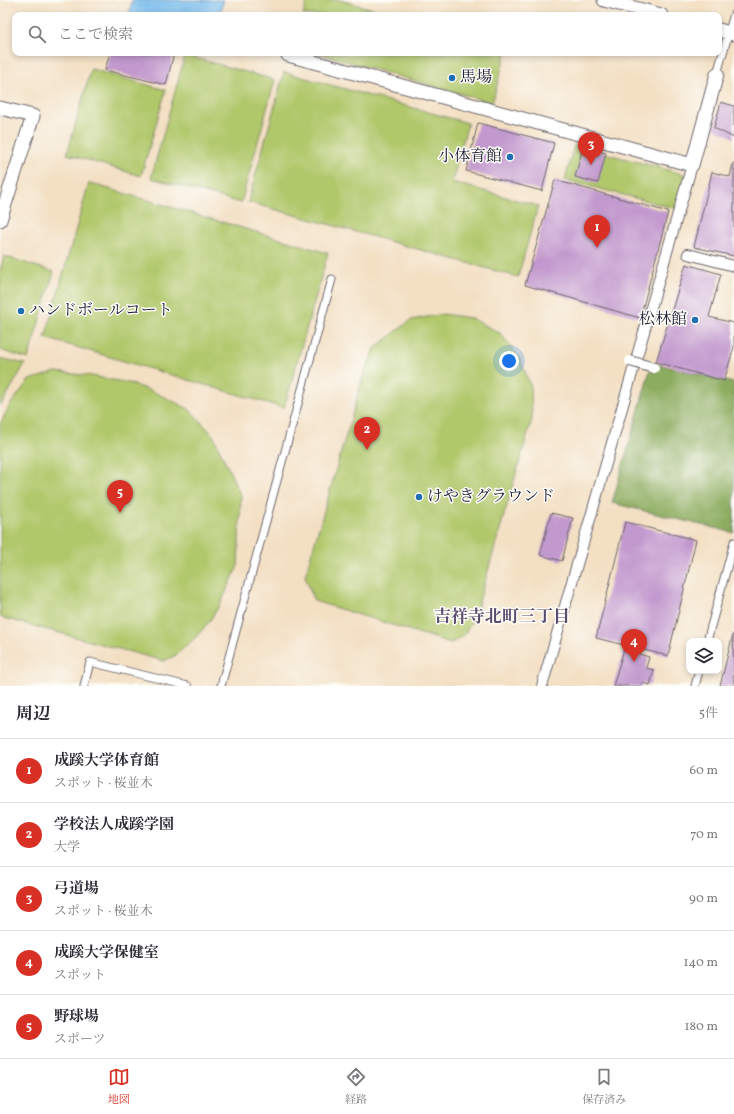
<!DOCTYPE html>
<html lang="ja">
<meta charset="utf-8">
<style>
body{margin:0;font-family:Vollkorn,"Noto Serif JP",serif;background:#f7f7f7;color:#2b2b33}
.controls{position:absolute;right:12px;bottom:12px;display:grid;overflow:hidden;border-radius:8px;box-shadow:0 2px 6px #0003}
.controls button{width:36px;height:36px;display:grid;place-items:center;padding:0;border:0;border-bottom:1px solid #e1e1e2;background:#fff;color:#2b2b33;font:20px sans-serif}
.you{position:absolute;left:509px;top:361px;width:14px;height:14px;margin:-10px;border:3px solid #fff;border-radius:50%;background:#1a73e8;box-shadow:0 0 0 6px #1a73e833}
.badge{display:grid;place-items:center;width:26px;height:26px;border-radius:50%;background:#d93025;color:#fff;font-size:13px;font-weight:700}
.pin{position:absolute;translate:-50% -33px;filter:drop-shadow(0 1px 2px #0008)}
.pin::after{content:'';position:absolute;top:21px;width:14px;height:12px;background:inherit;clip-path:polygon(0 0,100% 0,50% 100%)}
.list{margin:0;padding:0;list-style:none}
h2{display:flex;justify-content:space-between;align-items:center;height:52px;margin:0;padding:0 16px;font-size:17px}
h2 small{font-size:13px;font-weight:400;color:#7c7c81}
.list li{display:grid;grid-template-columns:26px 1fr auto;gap:12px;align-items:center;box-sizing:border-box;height:64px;padding:0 16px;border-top:1px solid #e1e1e2}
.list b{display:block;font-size:15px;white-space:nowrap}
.list p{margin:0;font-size:13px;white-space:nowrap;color:#7c7c81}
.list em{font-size:13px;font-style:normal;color:#7c7c81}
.icon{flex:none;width:22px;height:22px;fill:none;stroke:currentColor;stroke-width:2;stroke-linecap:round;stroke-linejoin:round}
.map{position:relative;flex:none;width:734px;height:686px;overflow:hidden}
.search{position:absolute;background:#fff;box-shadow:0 2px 6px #0003;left:12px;right:12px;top:12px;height:44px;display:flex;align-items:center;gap:10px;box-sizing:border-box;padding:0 14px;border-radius:8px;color:#7c7c81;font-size:15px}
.sheet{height:372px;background:#fff}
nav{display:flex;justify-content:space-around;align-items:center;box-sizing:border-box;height:56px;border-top:1px solid #e1e1e2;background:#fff;font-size:11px;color:#7c7c81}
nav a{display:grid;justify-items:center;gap:2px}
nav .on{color:#d93025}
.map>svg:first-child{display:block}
.green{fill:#b0c76b;stroke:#697453}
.forest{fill:#8cac5f;stroke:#57674d}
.water{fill:#74b9eb;stroke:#4b6e93}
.building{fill:#c299ce}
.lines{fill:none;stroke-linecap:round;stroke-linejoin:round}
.service-casing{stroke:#6b646a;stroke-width:9}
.pedestrian-casing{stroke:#6b646a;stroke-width:12}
.minor-casing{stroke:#6b646a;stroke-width:15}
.service{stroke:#fff;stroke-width:7}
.pedestrian{stroke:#fff;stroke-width:10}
.minor{stroke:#fff;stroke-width:13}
.pedestrian-bridge-casing{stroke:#6b646a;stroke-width:12;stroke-linecap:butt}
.pedestrian-bridge{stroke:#fff;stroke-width:10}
.poi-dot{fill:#1f6fb2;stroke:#fdfcf7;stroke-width:1.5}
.labels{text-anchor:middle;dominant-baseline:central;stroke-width:3;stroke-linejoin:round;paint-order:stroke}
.poi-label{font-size:16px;fill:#22223b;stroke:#fdfcf7;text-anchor:start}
.neighbourhood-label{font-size:17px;font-weight:bold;fill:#5a4c6e;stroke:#fdfcf7}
</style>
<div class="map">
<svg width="734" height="686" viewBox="0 0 734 686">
<rect width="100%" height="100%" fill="#fdfcf7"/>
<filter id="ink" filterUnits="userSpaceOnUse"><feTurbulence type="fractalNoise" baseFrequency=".025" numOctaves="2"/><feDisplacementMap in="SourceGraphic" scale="8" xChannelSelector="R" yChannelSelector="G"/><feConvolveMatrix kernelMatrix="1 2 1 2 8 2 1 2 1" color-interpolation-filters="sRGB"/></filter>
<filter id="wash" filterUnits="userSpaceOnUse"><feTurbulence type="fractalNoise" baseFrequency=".012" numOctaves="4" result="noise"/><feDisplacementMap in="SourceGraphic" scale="16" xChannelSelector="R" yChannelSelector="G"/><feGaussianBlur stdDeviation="0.9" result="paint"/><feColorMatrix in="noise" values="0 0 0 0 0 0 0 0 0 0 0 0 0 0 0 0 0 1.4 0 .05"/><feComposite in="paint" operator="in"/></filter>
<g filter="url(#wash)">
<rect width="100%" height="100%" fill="#f3dfc2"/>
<g class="green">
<polygon points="307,0 340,0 395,15 303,15"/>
<polygon points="317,53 506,53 492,103"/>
<polygon points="185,55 275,80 241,203 151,178"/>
<polygon points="91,69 166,90 141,176 67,154"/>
<polygon points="284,72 468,123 452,182 538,206 518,277 248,202"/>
<polygon points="574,145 687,175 678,209 565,180"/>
<polygon points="89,183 328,253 284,408 45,338"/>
<polygon points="4,256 54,272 28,359 0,350 0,270"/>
<polygon points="443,314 471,318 500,333 519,357 531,387 532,419 474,619 463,636 451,643 314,601 305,576 365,370 376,347 411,320"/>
<polygon points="0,358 25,364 0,407"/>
<polygon points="56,372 92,376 129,383 154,392 189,409 213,435 241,496 238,566 221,603 209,622 196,637 176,655 164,661 0,617 0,424 10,405 29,380"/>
</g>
<polygon class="forest" points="652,363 734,383 734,533 612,503"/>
<polygon class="water" points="132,0 224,0 219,15 135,15 129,13"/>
<g id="blocks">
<g class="building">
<polygon points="110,53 174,53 166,85 105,70"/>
<polygon points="721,102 734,106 734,138 714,128"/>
<polygon points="478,123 554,143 542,191 466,171"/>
<polygon points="583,147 606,153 598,183 575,177"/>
<polygon points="733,163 734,163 734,256 694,247 712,172 730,177"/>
<polygon points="555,180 668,212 640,318 525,285"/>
<polygon points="686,264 721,274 709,317 734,323 734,347 724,381 656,362"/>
<polygon points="551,513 573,518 562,561 540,555"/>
<polygon points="625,522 696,540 668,656 596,638"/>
<polygon points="733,634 734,686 720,686"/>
<polygon points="624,649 649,657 646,668 654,670 650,685 643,683 642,686 613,686"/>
</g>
</g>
</g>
<g filter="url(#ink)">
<use href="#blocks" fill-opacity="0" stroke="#6b646a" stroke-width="1"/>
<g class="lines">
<g class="service-casing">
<g id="service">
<polyline points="717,74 734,14"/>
<polyline points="707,641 734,542"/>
<polyline points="84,686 90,662 188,686"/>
<polyline points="221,686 332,279"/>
<polyline points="695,686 699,671"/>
</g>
</g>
<g class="pedestrian-casing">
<g id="pedestrian">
<polyline points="688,254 734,266"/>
<polyline points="542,686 692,165"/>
</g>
</g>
<g class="minor-casing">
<g id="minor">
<polyline points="604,0 661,15"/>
<polyline points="719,30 734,34"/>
<polyline points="288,55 692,165 717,74"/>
<polyline points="0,108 33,116 0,220"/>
</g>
</g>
<use href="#service" class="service"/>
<use href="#pedestrian" class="pedestrian"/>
<use href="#minor" class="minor"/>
<g class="pedestrian-bridge-casing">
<polyline id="pedestrian-bridge" points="630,361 654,368"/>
</g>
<use href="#pedestrian-bridge" class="pedestrian-bridge"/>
</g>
</g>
<g class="poi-dot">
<circle cx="452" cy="78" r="4"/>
<circle cx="510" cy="157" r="4"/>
<circle cx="21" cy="311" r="4"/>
<circle cx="695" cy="320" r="4"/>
<circle cx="419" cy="497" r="4"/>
</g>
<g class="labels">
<g class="poi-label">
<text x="460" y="78">馬場</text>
<text x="502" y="157" text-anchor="end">小体育館</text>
<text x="29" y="311">ハンドボールコート</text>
<text x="687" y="320" text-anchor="end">松林館</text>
<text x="427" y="497">けやきグラウンド</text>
</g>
<g class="neighbourhood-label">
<text x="502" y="617">吉祥寺北町三丁目</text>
</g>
</g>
</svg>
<div class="controls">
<button><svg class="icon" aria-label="layers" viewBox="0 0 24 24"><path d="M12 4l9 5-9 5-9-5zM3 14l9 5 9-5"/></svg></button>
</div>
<div class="you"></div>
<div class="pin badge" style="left:597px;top:248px">1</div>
<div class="pin badge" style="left:367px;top:450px">2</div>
<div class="pin badge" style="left:591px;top:165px">3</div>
<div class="pin badge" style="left:634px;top:662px">4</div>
<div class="pin badge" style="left:120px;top:513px">5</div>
<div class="search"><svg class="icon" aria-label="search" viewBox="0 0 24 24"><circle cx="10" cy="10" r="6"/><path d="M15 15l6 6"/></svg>ここで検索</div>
</div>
<section class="sheet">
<h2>周辺<small>5件</small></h2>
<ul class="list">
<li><span class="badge">1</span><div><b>成蹊大学体育館</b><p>スポット · 桜並木</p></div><em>60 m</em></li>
<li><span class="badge">2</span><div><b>学校法人成蹊学園</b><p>大学</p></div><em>70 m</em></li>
<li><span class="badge">3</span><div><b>弓道場</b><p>スポット · 桜並木</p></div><em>90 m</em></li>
<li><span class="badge">4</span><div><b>成蹊大学保健室</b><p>スポット</p></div><em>140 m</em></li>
<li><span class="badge">5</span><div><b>野球場</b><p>スポーツ</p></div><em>180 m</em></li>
</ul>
</section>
<nav>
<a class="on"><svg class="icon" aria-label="map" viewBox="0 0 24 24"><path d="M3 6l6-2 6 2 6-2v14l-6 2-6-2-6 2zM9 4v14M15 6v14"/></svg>地図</a>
<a><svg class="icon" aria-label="directions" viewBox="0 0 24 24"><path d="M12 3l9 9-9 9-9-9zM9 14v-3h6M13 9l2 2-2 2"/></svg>経路</a>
<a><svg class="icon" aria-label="saved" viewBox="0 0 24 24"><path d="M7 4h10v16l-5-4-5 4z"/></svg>保存済み</a>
</nav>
